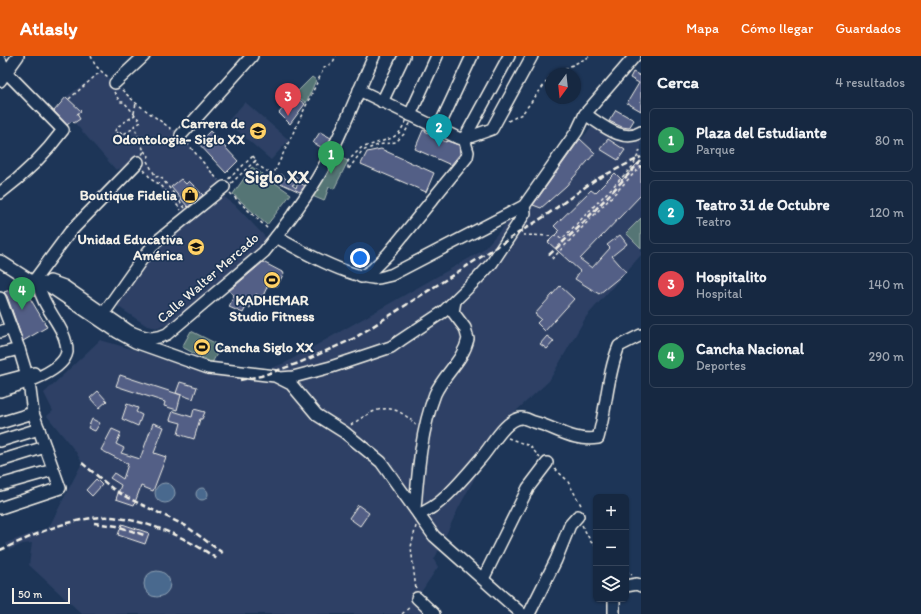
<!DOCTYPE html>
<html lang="es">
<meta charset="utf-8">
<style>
body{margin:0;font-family:Itim,sans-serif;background:#1f3048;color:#f1f3f6}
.controls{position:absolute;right:12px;bottom:12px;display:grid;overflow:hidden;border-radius:6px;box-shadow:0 1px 3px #0004}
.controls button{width:36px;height:36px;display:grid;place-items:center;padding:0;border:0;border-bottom:1px solid #35445a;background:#162841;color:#f1f3f6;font:20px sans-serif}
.compass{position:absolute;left:545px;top:12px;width:36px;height:36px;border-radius:50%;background:#162841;box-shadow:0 1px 3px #0004;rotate:195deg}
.scale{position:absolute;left:12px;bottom:10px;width:58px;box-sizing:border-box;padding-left:4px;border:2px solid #f4f1e8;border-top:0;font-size:11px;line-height:14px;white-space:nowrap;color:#f4f1e8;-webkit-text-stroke:3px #1d3557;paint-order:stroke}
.you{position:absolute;left:360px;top:202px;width:14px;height:14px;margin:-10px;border:3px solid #fff;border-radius:50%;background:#1a73e8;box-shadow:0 0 0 6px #1a73e833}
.badge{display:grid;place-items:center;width:26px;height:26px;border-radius:50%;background:#ea580c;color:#fff;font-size:13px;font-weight:700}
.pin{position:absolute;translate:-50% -33px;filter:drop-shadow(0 1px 2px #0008)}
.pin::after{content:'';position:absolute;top:21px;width:14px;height:12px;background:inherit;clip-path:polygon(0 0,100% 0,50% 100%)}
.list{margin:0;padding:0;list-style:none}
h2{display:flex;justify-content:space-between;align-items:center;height:52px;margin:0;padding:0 16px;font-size:17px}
h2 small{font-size:13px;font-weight:400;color:#9ea6b1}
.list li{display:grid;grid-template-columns:26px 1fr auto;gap:12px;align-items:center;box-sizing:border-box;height:64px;margin:0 8px 8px;padding:0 8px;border:1px solid #35445a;border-radius:6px}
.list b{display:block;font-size:15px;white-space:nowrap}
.list p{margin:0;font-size:13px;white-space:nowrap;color:#9ea6b1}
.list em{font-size:13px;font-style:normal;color:#9ea6b1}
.icon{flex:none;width:22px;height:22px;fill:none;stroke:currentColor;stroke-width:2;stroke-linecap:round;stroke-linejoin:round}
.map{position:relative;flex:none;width:641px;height:558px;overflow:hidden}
header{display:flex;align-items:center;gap:24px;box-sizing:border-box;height:56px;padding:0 20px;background:#ea580c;color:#fff}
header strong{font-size:19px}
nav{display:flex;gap:22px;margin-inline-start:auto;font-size:14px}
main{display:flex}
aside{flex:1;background:#162841}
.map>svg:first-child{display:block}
.built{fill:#2d4165}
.green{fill:#557574;stroke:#a4b3ae}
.water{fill:#48698e;stroke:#8d9fb2}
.building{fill:#535e86;stroke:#f4f1e8}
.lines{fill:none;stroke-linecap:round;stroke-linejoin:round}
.minor-casing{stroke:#f4f1e8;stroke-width:14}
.path{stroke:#f4f1e8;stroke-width:1.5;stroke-dasharray:3 3;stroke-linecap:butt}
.minor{stroke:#1d3557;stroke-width:11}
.rail{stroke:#f4f1e8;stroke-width:2.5;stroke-dasharray:6 3;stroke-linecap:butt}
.labels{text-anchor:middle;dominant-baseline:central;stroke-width:3.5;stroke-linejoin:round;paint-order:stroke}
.poi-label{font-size:14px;font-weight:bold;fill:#f4f1e8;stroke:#1d3557;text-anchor:end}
.street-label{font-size:14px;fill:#f4f1e8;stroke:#1d3557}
.district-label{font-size:18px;font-weight:bold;fill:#f4f1e8;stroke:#1d3557}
</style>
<header>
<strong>Atlasly</strong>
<nav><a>Mapa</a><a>Cómo llegar</a><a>Guardados</a></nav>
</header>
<main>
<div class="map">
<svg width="641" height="558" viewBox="0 0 641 558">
<rect width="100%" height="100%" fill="#1d3557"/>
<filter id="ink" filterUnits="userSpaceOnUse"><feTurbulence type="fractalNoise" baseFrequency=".025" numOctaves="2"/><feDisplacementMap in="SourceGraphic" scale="8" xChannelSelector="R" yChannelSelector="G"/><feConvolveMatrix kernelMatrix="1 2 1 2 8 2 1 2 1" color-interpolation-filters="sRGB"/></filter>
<g filter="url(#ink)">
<g class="built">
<polygon points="101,15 136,47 181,79 220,126 188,160 152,124 138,106 116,114 73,65 65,70 53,56 66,41"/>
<polygon points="245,46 289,84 271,104 227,66"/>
<polygon points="641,69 641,199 586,261 549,325 517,354 497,381 459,451 434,504 438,511 417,542 435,558 82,558 29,509 32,487 23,488 9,494 6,487 49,471 82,407 76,396 47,360 53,355 44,337 100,284 233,322 235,319 260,316 285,307 482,195 591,72"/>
<polygon points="219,137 235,149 269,185 170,267 158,272 147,270 114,248 144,208 181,170"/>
</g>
<g class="green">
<polygon points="312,21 316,24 306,47 295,38"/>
<polygon points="332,98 348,105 334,133 329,131 324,145 310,139"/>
<polygon points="252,111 291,138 267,169 233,138"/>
<polygon points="641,162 641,192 626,177"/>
<polygon points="191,275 221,290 212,307 182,291"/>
</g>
<g class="water">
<circle cx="165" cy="437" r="10"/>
<circle cx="202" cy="438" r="6"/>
<circle cx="157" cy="528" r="13"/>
</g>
<g class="building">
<polygon points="633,16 641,20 641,55 627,47 639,27 630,22"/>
<polygon points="294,40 305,48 290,68 279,57"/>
<polygon points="66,41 81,55 77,58 80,63 74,67 72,65 67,69 54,55"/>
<polygon points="616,54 634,64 629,72 622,71 609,65"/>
<polygon points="423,74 446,86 447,85 459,89 460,98 451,109 415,93"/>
<polygon points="210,75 238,105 226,117 198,87"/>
<polygon points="320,76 331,82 325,93 313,87"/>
<polygon points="580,83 595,97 566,130 541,152 533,149"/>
<polygon points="608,83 625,94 618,104 600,93"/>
<polygon points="381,93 434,117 426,136 361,108 367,96"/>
<polygon points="638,107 641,110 641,139 580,203 592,212 610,192 607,189 620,179 627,188 612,200 626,216 599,238 575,223 580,215 548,186 559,175 554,170 591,134 595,137 615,117 622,124"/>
<polygon points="281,118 290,127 293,119 302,124 292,129 296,132 298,126 305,130 300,136 278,126"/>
<polygon points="181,123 186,128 189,125 203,139 188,151 171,131"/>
<polygon points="263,206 284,217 277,230 269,227 262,242 256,238 250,252 246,251 243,257 229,251 234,239 229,235"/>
<polygon points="560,230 574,243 545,275 537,267 541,263 535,258"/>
<polygon points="20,231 27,237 47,271 23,285 7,240 4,236"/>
<polygon points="547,280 554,285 547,293 540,288"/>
<polygon points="120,319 181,339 177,354 164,350 165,346 116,330"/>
<polygon points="180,326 197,331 193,343 176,337"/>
<polygon points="98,335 107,345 99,352 90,342"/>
<polygon points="127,348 138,352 136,356 142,359 138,370 122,363"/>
<polygon points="194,353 205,356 202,363 200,363 194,383 178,378 181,367 170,364 173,355 192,361"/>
<polygon points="92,363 100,367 95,375 88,372"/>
<polygon points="153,367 164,371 154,397 166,401 153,435 141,430 134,449 116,443 121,429 110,422 114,417 123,423 128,408 101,394 112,373 121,377 116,388 124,392 121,397 140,403"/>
<polygon points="96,423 102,429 92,440 86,434"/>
<polygon points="358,449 369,457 360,470 349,462"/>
<polygon points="122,468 149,477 145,488 118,479"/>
</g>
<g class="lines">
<g class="minor-casing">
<g id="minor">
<path d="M0 4 7 17 63 74C46 97 23 120 0 137"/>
<polyline points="0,25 18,0"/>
<polyline points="115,27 144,0"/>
<polyline points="359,34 458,82 464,83 492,73 532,0"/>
<polyline points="382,46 404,0"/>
<path d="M585 58C601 68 623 88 641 76"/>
<polyline points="410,59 437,0"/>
<polyline points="438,73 472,0"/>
<polyline points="181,79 252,0"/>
<path d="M276 181C301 195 346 220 373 222 379 223 385 220 391 219L524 150 577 75 585 58 635 0"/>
<path d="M0 205 39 230C43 254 67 271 67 296 63 317 18 329 0 335"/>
<polyline points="361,221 372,214 388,198 467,101 468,96 464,83 509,0"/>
<path d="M50 225 64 230 129 275C142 281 153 285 167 278L264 196C285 170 306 143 322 114 342 78 357 38 374 0"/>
<polyline points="33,226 70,176 138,106"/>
<polyline points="44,227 117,276 135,286 208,312 275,320 291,328 317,359 344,376 381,406 434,480 522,558"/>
<polyline points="0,242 19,293 29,326 33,357 60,432 0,452"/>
<polyline points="104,257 142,203 156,186 224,131"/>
<polyline points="0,276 11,272"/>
<polyline points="0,298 19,293"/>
<polyline points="280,322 293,321 331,311 391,291 401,284 443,256 478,222 492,207 525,157 524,150"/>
<polyline points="0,326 34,317"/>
<polyline points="0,367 33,357"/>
<polyline points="0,385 39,373"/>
<polyline points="0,405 45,391"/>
<polyline points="0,429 53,414"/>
<path d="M415 453C418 415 421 374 435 338 444 318 463 305 468 283L465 272 453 256 455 245"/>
<path d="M419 459C425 455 432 452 437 448 451 438 470 415 481 402 491 391 506 362 522 362 526 362 530 365 534 366 557 372 573 386 598 382 607 351 607 319 619 290L641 279"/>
<polyline points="483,523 528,432 547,407"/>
<polyline points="626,530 637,528 641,530"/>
<polyline points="417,542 434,558"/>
<polyline points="614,543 614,558"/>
<polyline points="529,558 556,504 570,469 578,460"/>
</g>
</g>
<g class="path">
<polyline points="91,0 95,9 100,14"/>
<polyline points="554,18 591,0"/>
<polyline points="122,34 136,47 174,75"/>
<polyline points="114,36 120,46 124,46 141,66 134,70 144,95 142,99"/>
<polyline points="69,43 101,15 108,21"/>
<polyline points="134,57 136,47"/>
<polygon points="410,59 414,61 404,78 396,86 378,89 362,95 348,114 348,105 361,92 392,82 399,77"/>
<polyline points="508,65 522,58 551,20"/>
<polyline points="132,73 122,79 119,75 116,78 115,75 117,71 135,59"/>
<polyline points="187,87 218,124"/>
<polyline points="144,95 149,100 147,102"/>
<polygon points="253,100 256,104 226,132 222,129"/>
<polyline points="256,104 254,107 273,119 324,12 333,6 336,0"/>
<polyline points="147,105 156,121 160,120 185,152"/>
<polyline points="144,114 152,124 161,129 181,154"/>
<polyline points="230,137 269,174"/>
<polyline points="523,179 556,180 562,183 633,110 641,92"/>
<polyline points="552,203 641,110"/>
<path d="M351 369C376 352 391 343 416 369"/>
<polyline points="508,382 530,390 540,402"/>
<polyline points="555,413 567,424 582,451"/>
<polyline points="582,469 591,486 596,490"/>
<polyline points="416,470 411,491 416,534"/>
<polyline points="626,515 632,519"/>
<polyline points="402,558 411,550"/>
</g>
<use href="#minor" class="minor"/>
<g class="rail">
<polyline points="549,199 579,171 641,105"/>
<polyline points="240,324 261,320 299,307 353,283 545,160 595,124 641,101"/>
<polyline points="82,407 113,433 128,442 186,470 224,498"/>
<polyline points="94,467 117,470 144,479"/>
<path d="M0 494C22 485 45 473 68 467 81 464 97 460 110 461 147 464 188 482 217 503"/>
</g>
</g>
</g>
<defs>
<g id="university-disc" transform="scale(0.9)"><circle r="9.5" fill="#ffd166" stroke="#1d3557"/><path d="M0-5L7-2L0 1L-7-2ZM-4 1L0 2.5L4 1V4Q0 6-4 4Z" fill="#111"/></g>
<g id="shop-disc" transform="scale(0.9)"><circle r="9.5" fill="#ffd166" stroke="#1d3557"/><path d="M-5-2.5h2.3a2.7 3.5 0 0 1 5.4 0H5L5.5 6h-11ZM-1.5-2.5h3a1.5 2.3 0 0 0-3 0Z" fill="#111"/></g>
<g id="school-disc" transform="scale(0.9)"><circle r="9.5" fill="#ffd166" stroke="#1d3557"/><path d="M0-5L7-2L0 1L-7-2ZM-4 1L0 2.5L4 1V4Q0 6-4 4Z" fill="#111"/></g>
<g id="stadium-disc" transform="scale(0.9)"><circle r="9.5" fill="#ffd166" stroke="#1d3557"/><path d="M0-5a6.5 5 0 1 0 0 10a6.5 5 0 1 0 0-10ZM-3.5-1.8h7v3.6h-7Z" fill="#111"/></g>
</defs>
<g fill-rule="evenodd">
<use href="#university-disc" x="258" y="75"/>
<use href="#shop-disc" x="190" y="139"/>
<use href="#school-disc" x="196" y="191"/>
<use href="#stadium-disc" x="272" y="224"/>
<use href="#stadium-disc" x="202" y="291"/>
</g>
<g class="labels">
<g class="poi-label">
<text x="245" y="67">Carrera de<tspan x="245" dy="16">Odontologia- Siglo XX</tspan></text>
<text x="177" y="139">Boutique Fidelia</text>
<text x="183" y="183">Unidad Educativa<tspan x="183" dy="16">América</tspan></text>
<text x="272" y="244" text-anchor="middle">KADHEMAR<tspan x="272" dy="16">Studio Fitness</tspan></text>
<text x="215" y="291" text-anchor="start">Cancha Siglo XX</text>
</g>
<g class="street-label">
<text transform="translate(208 222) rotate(-41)">Calle Walter Mercado</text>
</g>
<g class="district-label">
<text x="277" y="121">Siglo XX</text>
</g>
</g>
</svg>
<div class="controls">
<button>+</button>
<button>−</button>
<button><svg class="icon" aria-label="layers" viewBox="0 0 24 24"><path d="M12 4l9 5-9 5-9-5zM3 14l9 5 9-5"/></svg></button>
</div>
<svg class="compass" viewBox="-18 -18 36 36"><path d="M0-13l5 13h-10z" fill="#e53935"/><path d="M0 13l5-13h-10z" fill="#9ea6b1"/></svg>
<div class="scale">50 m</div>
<div class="you"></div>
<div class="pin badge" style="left:331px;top:118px;background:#2e9e5b">1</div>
<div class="pin badge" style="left:439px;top:91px;background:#0f9aa8">2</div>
<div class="pin badge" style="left:288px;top:60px;background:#e0444e">3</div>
<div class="pin badge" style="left:22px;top:254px;background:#2e9e5b">4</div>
</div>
<aside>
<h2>Cerca<small>4 resultados</small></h2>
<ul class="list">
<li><span class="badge" style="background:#2e9e5b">1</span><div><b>Plaza del Estudiante</b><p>Parque</p></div><em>80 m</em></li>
<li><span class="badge" style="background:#0f9aa8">2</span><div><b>Teatro 31 de Octubre</b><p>Teatro</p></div><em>120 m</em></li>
<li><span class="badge" style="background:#e0444e">3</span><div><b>Hospitalito</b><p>Hospital</p></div><em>140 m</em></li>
<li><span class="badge" style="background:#2e9e5b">4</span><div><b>Cancha Nacional</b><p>Deportes</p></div><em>290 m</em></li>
</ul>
</aside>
</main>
